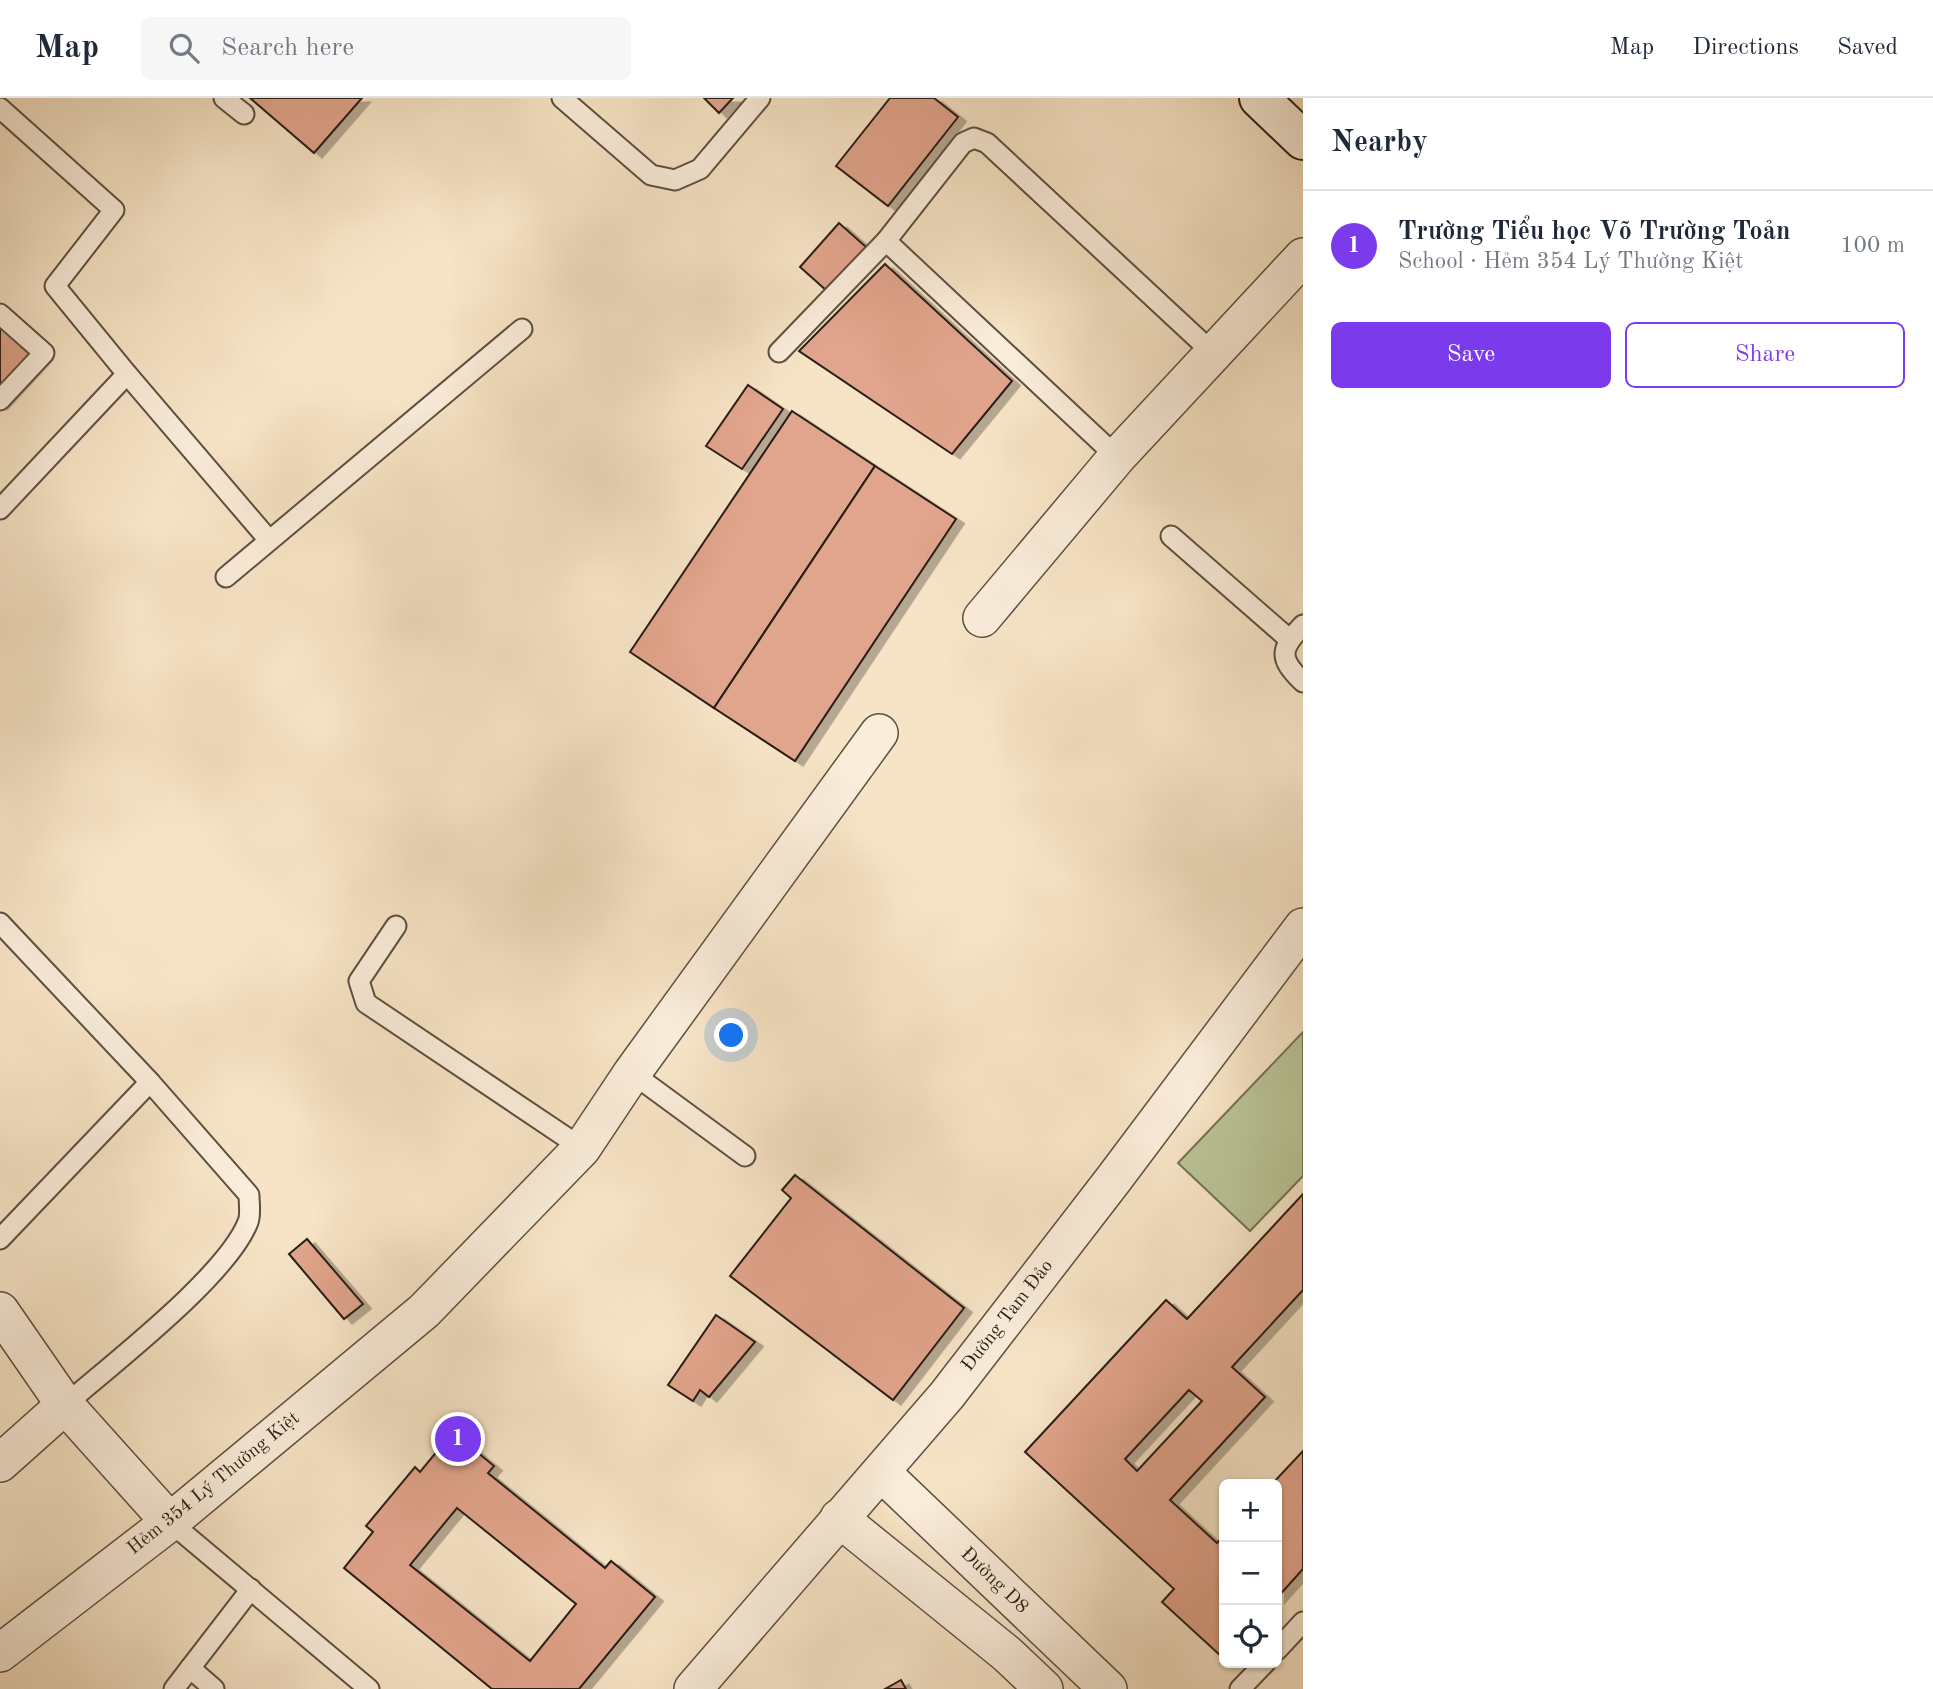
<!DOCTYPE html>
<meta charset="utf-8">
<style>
body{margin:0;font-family:"Old Standard TT",serif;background:#f6f6f7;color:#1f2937}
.controls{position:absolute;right:21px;bottom:21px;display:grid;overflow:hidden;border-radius:10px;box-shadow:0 2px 5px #0004}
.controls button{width:63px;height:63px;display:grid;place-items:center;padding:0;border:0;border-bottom:2px solid #e0e1e3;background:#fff;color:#1f2937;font:35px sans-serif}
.you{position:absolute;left:732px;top:938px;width:24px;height:24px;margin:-18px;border:5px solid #fff;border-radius:50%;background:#1a73e8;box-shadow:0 0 0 10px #1a73e833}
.badge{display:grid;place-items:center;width:46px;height:46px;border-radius:50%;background:#7c3aed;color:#fff;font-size:23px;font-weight:700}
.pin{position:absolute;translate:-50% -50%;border:4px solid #fff;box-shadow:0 2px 7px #0006}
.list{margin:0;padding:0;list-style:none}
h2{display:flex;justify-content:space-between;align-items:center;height:91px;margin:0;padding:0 28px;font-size:30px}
h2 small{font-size:23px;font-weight:400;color:#747a83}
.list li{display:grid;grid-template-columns:46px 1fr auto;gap:21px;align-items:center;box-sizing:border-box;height:112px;padding:0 28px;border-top:2px solid #e0e1e3}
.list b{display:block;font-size:26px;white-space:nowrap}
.list p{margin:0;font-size:23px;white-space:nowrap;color:#747a83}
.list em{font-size:23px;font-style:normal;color:#747a83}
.actions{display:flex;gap:14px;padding:21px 28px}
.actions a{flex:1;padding:16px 0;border:2px solid #7c3aed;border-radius:10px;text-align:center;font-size:24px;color:#7c3aed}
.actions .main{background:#7c3aed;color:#fff}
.icon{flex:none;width:38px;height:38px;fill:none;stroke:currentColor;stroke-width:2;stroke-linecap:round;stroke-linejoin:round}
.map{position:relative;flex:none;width:1303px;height:1591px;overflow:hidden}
header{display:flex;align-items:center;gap:42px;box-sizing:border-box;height:98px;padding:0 35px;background:#fff;border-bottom:2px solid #e0e1e3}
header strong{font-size:33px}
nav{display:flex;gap:38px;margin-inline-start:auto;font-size:24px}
.search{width:490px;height:63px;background:#f6f6f7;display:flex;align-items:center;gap:18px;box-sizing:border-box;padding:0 24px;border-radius:10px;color:#747a83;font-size:26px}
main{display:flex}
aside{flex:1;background:#fff}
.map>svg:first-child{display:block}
.green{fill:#bac597;stroke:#727256;stroke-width:2}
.building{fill:#e1a48c;stroke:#291e14;stroke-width:2;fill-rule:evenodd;filter:url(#shadow)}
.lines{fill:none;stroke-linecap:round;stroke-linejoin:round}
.service-casing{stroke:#5c5040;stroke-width:23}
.minor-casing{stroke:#5c5040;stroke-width:40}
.secondary-casing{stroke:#291e14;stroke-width:42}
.service{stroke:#faedda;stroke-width:19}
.minor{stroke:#faedda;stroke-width:37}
.secondary{stroke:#faedda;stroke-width:38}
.labels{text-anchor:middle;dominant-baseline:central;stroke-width:5;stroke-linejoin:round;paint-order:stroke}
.street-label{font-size:19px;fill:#291e14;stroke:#faedda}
</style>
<header>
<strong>Map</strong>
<div class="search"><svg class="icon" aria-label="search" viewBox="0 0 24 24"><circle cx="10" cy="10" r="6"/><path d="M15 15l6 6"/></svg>Search here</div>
<nav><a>Map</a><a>Directions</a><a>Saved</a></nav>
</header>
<main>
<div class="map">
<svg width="1303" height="1591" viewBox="0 0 1303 1591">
<defs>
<filter id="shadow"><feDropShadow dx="8" dy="4.5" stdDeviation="0" flood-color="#0004"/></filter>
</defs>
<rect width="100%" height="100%" fill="#f7e4c6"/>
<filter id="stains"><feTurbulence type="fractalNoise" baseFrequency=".00286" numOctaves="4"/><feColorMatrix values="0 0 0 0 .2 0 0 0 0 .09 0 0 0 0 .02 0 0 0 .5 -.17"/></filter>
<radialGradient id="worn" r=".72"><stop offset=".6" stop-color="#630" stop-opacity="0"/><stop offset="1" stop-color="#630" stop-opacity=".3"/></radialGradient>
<polygon class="green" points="1303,934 1303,1078 1250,1133 1178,1065"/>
<g class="building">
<polygon points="250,0 362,0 314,55"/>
<polygon points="704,0 733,0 719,15"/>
<polygon points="890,0 934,0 958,19 888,108 836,68"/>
<polygon points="839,125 866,149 827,193 800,169"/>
<polygon points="885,166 1012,283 952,356 799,253"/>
<polygon points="0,216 45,257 0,306"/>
<polygon points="748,287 783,311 742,371 706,348"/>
<polygon points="792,313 875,368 714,610 630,554"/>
<polygon points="875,368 956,421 795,663 714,610"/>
<polygon points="795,1077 964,1210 893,1302 730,1178 791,1100 782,1092"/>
<path d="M1303 1096V1192L1232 1269 1265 1299 1170 1402 1217 1445 1224 1438 1222 1559 1162 1504 1174 1491 1025 1354 1166 1202 1187 1221ZM1189 1292 1202 1303 1137 1373 1125 1361Z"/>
<polygon points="307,1141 363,1206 344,1221 289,1156"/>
<polygon points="716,1217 755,1244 709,1299 700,1292 693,1303 668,1287"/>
<path d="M453 1334 494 1368 488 1375 605 1470 611 1463 655 1499 579 1591H492L344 1470 373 1434 366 1428 415 1369 420 1374ZM457 1410 576 1506 530 1563 410 1467Z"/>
<polygon points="1303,1353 1303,1471 1277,1500 1277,1386 1272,1386"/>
<polygon points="901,1582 906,1591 885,1591"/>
</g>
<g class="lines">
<g class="service-casing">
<g id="service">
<polyline points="224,0 244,16"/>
<polyline points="562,0 651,77 675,82 700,71 760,0"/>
<polyline points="0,10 114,112 55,188 127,276 0,411"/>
<polyline points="886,143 1117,359"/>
<polyline points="0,216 44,255 0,302"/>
<polyline points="779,254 886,143 963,45 974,40 987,45 1213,255"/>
<polyline points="127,276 268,441"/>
<polyline points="1171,438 1289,541"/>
<polyline points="226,479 522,231"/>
<path d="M1303 527C1280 551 1278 560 1303 584"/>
<path d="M0 825 150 984 249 1097C249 1105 251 1117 248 1124 227 1178 112 1266 65 1307"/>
<polyline points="396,828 359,883 366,905 582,1050"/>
<polyline points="632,975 745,1058"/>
<polyline points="0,1141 150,984"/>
<polyline points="170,1424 369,1591"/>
<polyline points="1277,1552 1303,1524"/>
<polyline points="190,1570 214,1591"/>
<polyline points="174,1591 251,1491"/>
<polyline points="1240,1591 1265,1565"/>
</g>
</g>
<g class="minor-casing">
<g id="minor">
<polyline points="982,520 1117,359 1303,159"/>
<polyline points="0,1213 65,1307 170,1424"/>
<polyline points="0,1365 65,1307"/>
<polyline points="881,1374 1108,1591"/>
<polyline points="839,1420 1007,1556 1044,1591"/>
<polyline points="0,1555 170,1424 424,1213 582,1050 632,975 879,635"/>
<polyline points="693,1591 947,1297 1113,1082 1303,829"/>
</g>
</g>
<g class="secondary-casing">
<polyline id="secondary" points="1259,0 1303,42"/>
</g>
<use href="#service" class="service"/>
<use href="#minor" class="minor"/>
<use href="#secondary" class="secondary"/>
</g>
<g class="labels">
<g class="street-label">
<text transform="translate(1008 1218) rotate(-52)">Đường Tam Đảo</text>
<text transform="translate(214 1386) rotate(-39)">Hẻm 354 Lý Thường Kiệt</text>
<text transform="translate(994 1483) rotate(44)">Đường D8</text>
</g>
</g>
<rect width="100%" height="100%" filter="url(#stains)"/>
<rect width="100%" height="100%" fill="url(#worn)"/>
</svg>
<div class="controls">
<button>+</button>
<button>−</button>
<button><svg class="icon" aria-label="locate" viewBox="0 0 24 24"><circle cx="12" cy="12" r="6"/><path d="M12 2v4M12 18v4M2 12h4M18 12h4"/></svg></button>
</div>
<div class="you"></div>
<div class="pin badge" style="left:458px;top:1341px">1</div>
</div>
<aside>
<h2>Nearby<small></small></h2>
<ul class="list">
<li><span class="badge">1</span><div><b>Trường Tiểu học Võ Trường Toản</b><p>School · Hẻm 354 Lý Thường Kiệt</p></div><em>100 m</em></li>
</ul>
<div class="actions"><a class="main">Save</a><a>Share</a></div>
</aside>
</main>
